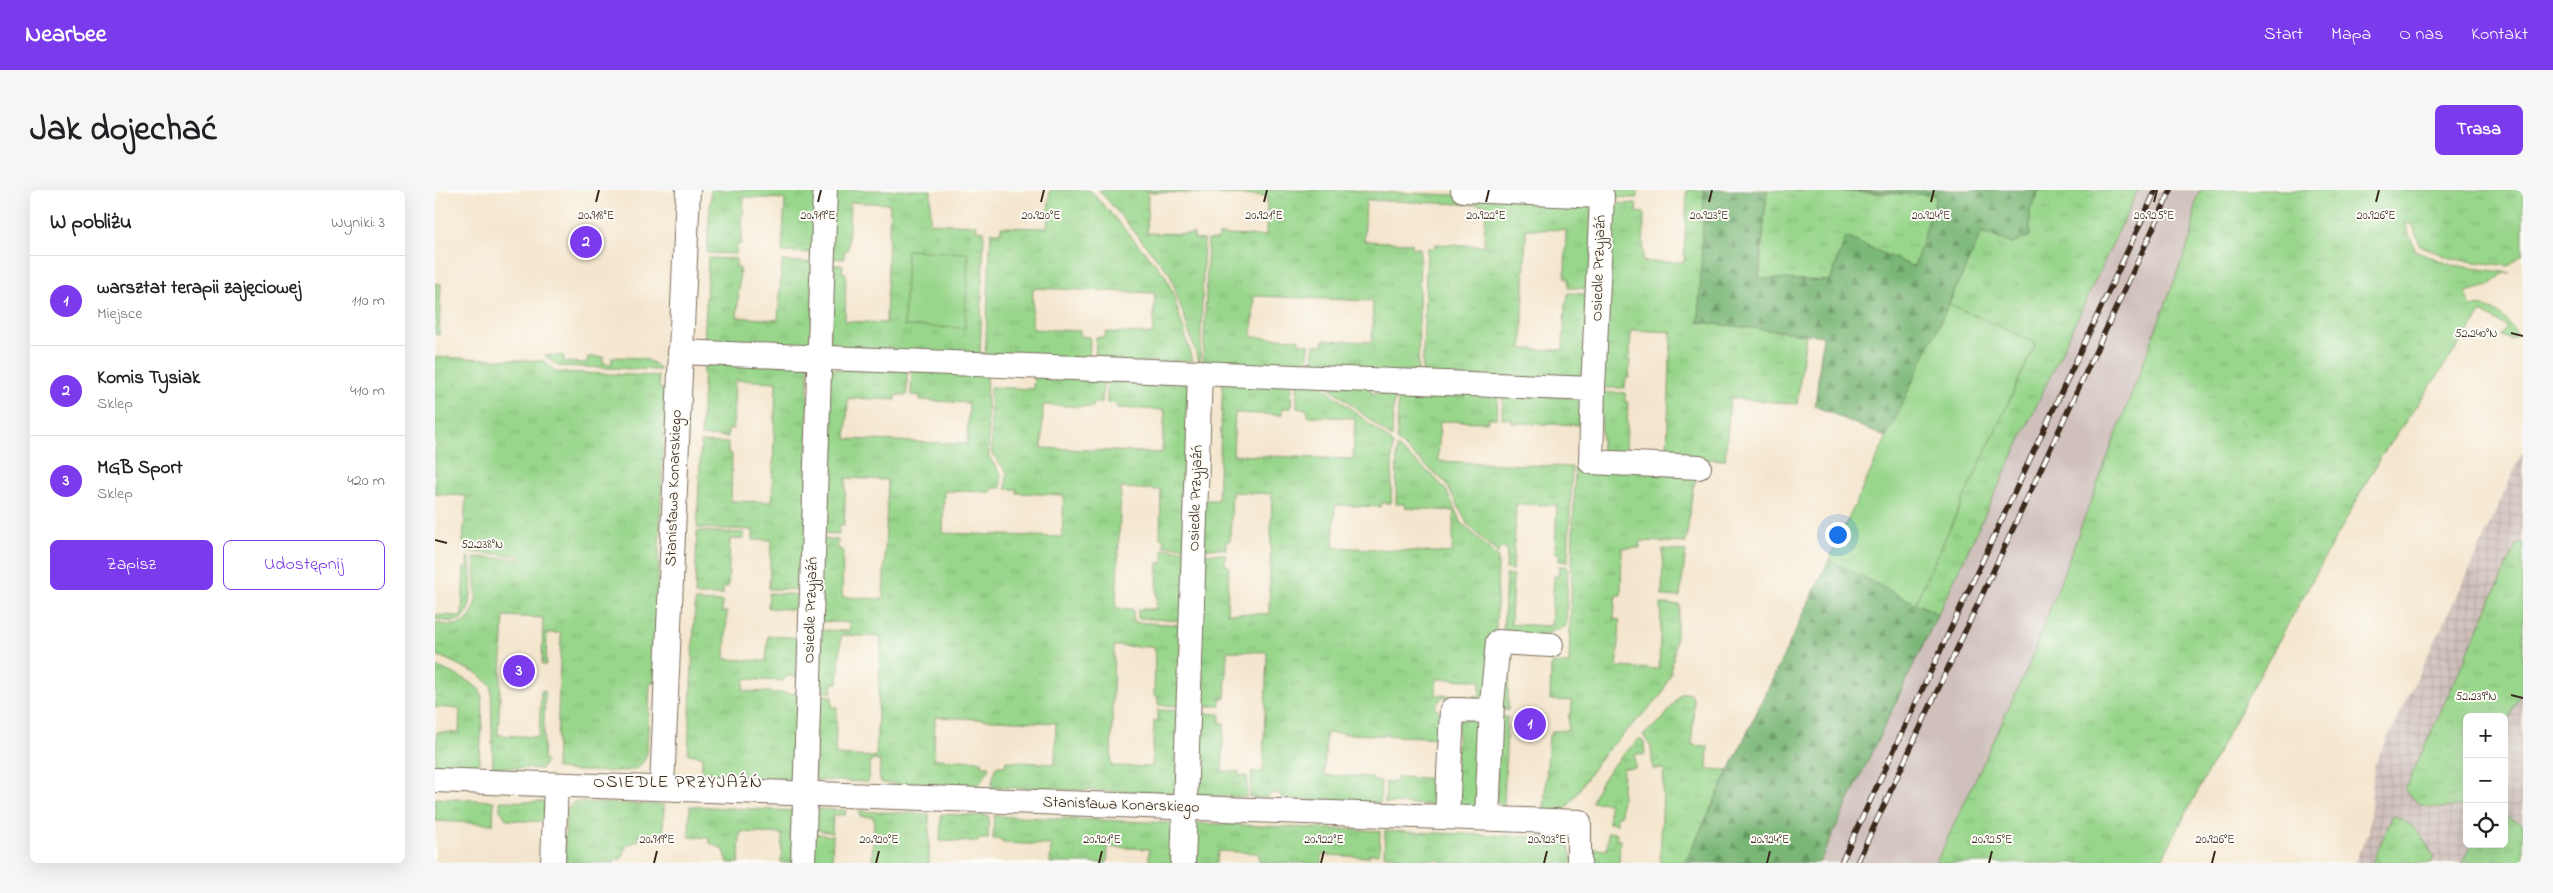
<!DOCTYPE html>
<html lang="pl">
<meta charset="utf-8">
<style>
body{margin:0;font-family:"Indie Flower",sans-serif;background:#f6f6f6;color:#202124}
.controls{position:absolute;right:15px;bottom:15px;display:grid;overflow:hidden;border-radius:8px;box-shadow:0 5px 20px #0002}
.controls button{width:45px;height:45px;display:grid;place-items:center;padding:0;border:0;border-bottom:1px solid #e0e0e0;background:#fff;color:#202124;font:25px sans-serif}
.you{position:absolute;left:1402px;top:344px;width:18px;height:18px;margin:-12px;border:4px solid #fff;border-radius:50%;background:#1a73e8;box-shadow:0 0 0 8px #1a73e833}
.badge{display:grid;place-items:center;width:32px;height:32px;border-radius:50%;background:#7c3aed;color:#fff;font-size:16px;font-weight:700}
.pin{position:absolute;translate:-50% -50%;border:2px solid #fff;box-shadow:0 1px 5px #0006}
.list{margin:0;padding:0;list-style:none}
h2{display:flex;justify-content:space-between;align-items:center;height:65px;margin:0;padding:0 20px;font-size:21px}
h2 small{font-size:16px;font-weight:400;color:#757577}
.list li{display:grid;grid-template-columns:32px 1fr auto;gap:15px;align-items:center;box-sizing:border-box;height:90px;padding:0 20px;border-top:1px solid #e0e0e0}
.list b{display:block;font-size:19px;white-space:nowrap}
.list p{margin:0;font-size:16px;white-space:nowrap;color:#757577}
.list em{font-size:16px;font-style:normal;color:#757577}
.actions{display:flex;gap:10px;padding:15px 20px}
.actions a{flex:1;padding:11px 0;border:1px solid #7c3aed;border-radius:8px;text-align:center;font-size:18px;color:#7c3aed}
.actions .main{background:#7c3aed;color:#fff}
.icon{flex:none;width:28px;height:28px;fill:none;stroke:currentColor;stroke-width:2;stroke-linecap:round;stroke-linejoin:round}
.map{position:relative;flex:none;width:2088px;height:673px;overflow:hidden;border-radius:8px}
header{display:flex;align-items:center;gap:30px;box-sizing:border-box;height:70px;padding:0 25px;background:#7c3aed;color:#fff}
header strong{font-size:24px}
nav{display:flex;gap:28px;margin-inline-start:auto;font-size:18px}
.intro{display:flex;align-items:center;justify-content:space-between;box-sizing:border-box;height:120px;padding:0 30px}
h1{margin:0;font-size:35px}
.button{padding:12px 22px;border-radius:8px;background:#7c3aed;color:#fff;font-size:18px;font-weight:700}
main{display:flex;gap:30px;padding:0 30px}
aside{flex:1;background:#fff;border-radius:8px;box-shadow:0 5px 20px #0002}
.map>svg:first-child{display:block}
.industrial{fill:url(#industrial-grid);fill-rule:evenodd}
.railway{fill:#cfc0bb}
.grass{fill:url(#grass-tufts);stroke:#6a8054}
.forest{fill:url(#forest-firs);stroke:#5a704a}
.garden{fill:#98d68b;stroke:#6a8054}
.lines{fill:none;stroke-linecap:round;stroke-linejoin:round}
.street-casing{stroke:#7c6c5c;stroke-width:26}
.street{stroke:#fff;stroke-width:24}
.rail-casing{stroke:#3b2a1e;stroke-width:5.5}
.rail{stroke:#fdfcf7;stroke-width:4;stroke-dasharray:11;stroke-linecap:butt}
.ticks{fill:none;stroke:#3b2a1e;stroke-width:2}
.labels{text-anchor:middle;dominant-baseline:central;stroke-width:4;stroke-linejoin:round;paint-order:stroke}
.street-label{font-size:16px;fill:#3b2a1e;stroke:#fdfcf7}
.neighbourhood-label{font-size:18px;letter-spacing:1px;fill:#3b2a1e;stroke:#fdfcf7}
.ticks-label{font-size:12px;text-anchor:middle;fill:#3b2a1e;stroke:#fdfcf7;stroke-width:4;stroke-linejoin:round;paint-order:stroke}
</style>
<header>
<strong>Nearbee</strong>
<nav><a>Start</a><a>Mapa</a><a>O nas</a><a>Kontakt</a></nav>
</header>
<div class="intro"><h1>Jak dojechać</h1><a class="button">Trasa</a></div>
<main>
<aside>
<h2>W pobliżu<small>Wyniki: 3</small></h2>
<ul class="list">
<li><span class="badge">1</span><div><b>warsztat terapii zajęciowej</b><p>Miejsce</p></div><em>110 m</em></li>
<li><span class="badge">2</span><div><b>Komis Tysiak</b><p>Sklep</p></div><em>410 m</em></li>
<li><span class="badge">3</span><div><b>MGB Sport</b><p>Sklep</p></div><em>420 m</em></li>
</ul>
<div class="actions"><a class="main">Zapisz</a><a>Udostępnij</a></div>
</aside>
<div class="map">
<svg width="2088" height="673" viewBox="0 0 2088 673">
<defs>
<pattern id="industrial-grid" width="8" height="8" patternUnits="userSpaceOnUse" patternTransform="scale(1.25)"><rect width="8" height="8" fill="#cfc0bb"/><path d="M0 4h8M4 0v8" fill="none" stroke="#b3a5a0"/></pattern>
<pattern id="grass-tufts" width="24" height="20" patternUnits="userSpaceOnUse" patternTransform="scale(1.25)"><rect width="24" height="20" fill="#98d68b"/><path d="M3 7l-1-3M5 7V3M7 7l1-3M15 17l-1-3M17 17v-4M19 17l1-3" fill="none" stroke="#84b878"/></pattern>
<pattern id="forest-firs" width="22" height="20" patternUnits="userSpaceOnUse" patternTransform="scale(1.25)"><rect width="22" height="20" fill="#7ab777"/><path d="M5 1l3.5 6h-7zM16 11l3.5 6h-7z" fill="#659561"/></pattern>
</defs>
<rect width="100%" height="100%" fill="#fdfcf7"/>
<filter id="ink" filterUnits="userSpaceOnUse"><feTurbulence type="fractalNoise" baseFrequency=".02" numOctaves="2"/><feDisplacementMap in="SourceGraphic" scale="10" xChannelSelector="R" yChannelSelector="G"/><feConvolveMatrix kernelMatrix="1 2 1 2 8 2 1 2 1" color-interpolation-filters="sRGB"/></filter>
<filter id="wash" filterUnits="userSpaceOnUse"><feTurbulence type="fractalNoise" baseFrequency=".0096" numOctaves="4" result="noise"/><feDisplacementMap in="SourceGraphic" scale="20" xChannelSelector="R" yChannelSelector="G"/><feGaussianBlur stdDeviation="1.12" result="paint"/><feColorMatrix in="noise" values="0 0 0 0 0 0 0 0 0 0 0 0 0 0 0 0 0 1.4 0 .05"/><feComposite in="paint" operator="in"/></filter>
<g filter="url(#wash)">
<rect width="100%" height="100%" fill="#f4e6ce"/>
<path class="industrial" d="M2088 261V673H1919L1934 642 1939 576 2033 383ZM2032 527H2069V654H2032Z"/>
<polygon class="railway" points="1703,0 1765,0 1761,9 1757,44 1593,477 1501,673 1384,673"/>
<g class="grass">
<polygon points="276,0 383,0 381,63 347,62 350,9 309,7 306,54 302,55 301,64 272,63"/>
<polygon points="396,0 496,0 495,33 541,35 541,40 549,41 545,168 394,158 394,75 408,75 407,83 411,83 410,131 451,133 455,14 415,12 413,60 409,60 409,69 394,68"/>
<polygon points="615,0 655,0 730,85 737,101 758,171 660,173 661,147 670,147 671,142 718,144 720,103 598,98 597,139 645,141 645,146 655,147 654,172 550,169 556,42 566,42 566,37 612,38"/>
<polygon points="664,0 898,0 1140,10 1157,19 1157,99 1133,98 1133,88 1130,88 1131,40 1091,39 1087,159 1128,160 1130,113 1132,113 1133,103 1157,104 1152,181 1146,189 987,186 992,58 1000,58 1000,54 1049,56 1051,15 931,10 929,51 977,53 977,58 985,58 983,186 878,182 879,155 888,155 889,150 937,152 938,111 819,106 817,147 864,149 864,154 874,154 873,181 768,176 773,50 783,50 784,45 831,46 832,6 713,2 712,43 759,44 759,49 769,50 765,175 735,84"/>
<polygon points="1173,0 1202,0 1202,8 1173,7"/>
<polygon points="1252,0 1269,0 1264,132 1371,144 1362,214 1295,208 1290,270 1167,264 1166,202 1190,203 1190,212 1193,212 1191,260 1232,261 1236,142 1196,140 1194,188 1191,188 1190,198 1166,198 1175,13 1202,14 1201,22 1209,23 1208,72 1249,72"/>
<polygon points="1332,0 1502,5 1479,77 1411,48 1395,91 1324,89"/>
<polygon points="1604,0 1703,0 1503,424 1480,413 1601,153 1514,114 1547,41 1577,54 1594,35 1595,21"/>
<path d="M1765 0H2088V64L2073 76 2017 69 1985 55 1978 35 1970 33 1980 60 2016 75 2075 83H2069L2054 96 2031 102 2036 117C2058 114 2068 126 2081 142V146L2075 150 2067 146 2072 137 2047 122 1945 268 1801 528 1725 673H1501L1593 477 1757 44 1761 9Z"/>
<polygon points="273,68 301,69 301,78 305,78 302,127 343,130 347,71 381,73 376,156 269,157"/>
<polygon points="0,93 6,94 4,145 0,144"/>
<path d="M109 165 129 166V172L152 173 153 167H168V173L177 174V167C193 168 216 165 225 180L123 176Z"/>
<path d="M0 167 109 171 121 182 223 186 225 199H230L219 493H215L212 563C210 570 207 575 200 579 192 583 130 582 121 578L126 443H112L111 475H107L108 428 69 426 63 545 104 547 106 501H110L108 569 111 572 106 579 58 577 56 495 43 484 0 464V433C6 434 14 436 20 435 50 432 40 386 39 367L86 369 85 366 32 362 33 354 28 353 31 306 0 304Z"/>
<polygon points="269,174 373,174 372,400 334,399 336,350 318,350 318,340 262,338 266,252 293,253 293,263 297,264 296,311 337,312 341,192 300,190 298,239 293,239 293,247 266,246"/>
<polygon points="472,178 472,205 461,205 461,210 413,208 411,249 532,254 534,213 485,210 485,206 476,205 477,178 551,181 554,267 566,284 566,298 557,298 556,302 509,301 508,343 627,347 629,305 582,303 582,299 571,299 572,282 557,264 555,197 598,199 599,183 669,185 667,213 658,213 658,217 608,215 607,258 727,263 730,220 682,218 682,214 672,213 672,185 751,193 755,197 753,357 729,356 729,349 725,348 726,300 686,298 681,418 698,419 698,432 749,435 747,516 723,515 723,507 719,506 720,457 679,456 676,576 717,577 719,531 723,531 723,520 747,521 742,603 556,597 561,576 570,576 571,571 620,574 621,533 500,527 499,569 547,571 547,576 554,576 554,580 542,597 447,593 444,588 445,571 435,570 434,587 432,592 380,590 379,505 397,506 397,517 402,517 400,565 441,567 446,447 406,445 403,493 398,493 397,502 379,502 384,440 414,441 415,433 381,431 384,349 403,350 403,359 408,360 407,407 448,409 453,290 411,288 409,335 404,335 404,344 384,343 392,179"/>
<path d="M788 190 857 193 856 218H847V225L800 223 798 265 918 269 920 228 873 226 872 219 862 218V192L884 193 958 253 956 313H946V317L900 315 898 357 1017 363 1019 321 971 318 970 314H961L962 257 998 286 1011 300 1026 332 1063 368C1062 417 1062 464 1052 512L1038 515V506H1045V490L1001 489V505L1032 506V515L1007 507 1000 517 1012 530 1011 548 891 543 889 585 937 587 938 591H946L945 613 848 609 843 603H836L832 608 815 607 817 582H828L832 462 792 461 790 508H785V516H766L763 514 765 363 790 364V375L794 376 792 423 834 424 837 304 797 302 795 351H791V359L765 358 767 310H783Z"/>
<polygon points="890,193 935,195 936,203 959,204 957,248"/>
<polygon points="963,196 1063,201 1062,228 1053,228 1053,232 1005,231 1003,271 1137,277 1133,372 1124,371 1124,363 1120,362 1122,315 1081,314 1078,380 1071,379 1072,358 1064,358 1063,364 1033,335 1011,293 962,251"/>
<polygon points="1068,201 1146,209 1149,235 1077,233 1077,229 1067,229"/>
<polygon points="1140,277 1252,282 1263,286 1258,297 1251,353 1205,351 1205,358 1187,358 1186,405 1181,405 1179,429 1185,430 1182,477 1224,479 1226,414 1245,415 1236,484 1225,507 1168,565 1133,616 1129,620 1109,620 1114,545 1117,545 1117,541 1133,540 1134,524 1136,524 1137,511 1115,510 1116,473 1134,474"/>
<polygon points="262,341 309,343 309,349 295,349 293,397 288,397 288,405 260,405"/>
<path d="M2088 352V497L2069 538V527H2032V607L2027 616C2000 619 1988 622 1970 600L2081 356Z"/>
<polygon points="728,359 753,360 749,431 703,428 703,419 721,419 723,373 728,373"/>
<polygon points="1228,359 1251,361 1245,407 1227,406"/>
<path d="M32 367H35C35 384 43 428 20 431 14 432 6 430 0 429V425L27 426 29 378H32Z"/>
<polygon points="1124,376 1133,377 1131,436 1101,448 1068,446 1071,385 1078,386 1076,434 1116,436 1119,386 1123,386"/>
<polygon points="260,411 287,412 287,422 292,422 290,469 331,471 333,446 371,448 369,486 353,486 347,491 309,489 309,501 368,504 362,589 267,584 267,566 253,564"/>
<polygon points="1067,465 1074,465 1073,520 1062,520"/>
<path d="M0 476C9 479 41 493 45 501 51 512 45 557 44 572L42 576 0 574 2 542 24 543 25 519 0 517Z"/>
<polygon points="1247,503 1255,503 1259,510 1257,555 1273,556 1272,579 1294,580 1250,673 1225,673 1229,579 1218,579 1216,557 1208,545 1227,530"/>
<polygon points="763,523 785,524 785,533 789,533 787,581 804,582 804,586 812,586 812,607 760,606"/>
<polygon points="1061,526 1072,527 1069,619 1062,612"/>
<polygon points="1024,529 1047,529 1043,617 1025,620 1018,609"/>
<path d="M1205 548 1209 552 1210 565 1200 564V578H1188L1186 626 1182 625V634L1174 633V613L1157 612C1166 584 1185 568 1205 548Z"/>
<polygon points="962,587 1009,589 1008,612 1001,615 950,613 951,592 962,592"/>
<polygon points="0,608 59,611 58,634 0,631"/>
<polygon points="65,611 111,612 109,632 72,630 65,620"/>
<polygon points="138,612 229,615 228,646 204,645 203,651 192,655 186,669 179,669 178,673 129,673 131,622"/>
<polygon points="255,616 360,621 363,673 346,673 347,644 305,642 304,673 293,673 289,660 275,653 275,648 254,647"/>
<polygon points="380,619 411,620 410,625 398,625 397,643 377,639"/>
<polygon points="424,621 494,624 494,673 437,673 439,627 425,626"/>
<polygon points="506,624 554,626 553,649 544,649 543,652 505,651"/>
<path d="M1958 625C1982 636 1987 646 1999 668L1996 673H1937Z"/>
<polygon points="559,626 739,633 741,673 714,673 714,659 673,657 672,673 615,673 616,655 568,653 568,650 558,649"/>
<polygon points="2069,626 2088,634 2088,673 2027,673 2036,654 2069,654"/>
<polygon points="758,633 945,641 944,664 934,664 934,667 887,665 887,673 824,673 824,663 783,661 782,673 753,673"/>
<polygon points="950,641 1132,648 1138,673 1006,673 1006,670 959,668 959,665 949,665"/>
<polygon points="1173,642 1182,643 1181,650 1185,650 1184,673 1150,673 1150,658 1172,660"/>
<polygon points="377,643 398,646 397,673 376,673"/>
</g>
<g class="forest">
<polygon points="1269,0 1332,0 1324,88 1395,91 1411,47 1479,77 1502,5 1387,0 1604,0 1595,21 1595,46 1577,54 1547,42 1452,248 1380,216 1388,146 1264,132"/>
<polygon points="1394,370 1503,424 1384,673 1250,673"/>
</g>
<g class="garden">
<polygon points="472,60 533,63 530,138 469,136"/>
<polygon points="1514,114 1601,153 1480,413 1394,370"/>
<polygon points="334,403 371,405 371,420 333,418"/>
</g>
</g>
<g filter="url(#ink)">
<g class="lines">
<g class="street-casing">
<g id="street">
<polyline points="1028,0 1167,6 1158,199"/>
<polyline points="245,162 1158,199 1156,272 1264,277"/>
<polyline points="0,590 1144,632 1144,673"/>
<polyline points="227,597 253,0"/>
<polyline points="1012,627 1017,520 1056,521"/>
<polyline points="1052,628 1057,513 1063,452 1116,455"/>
<polyline points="118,673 121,595"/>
<polyline points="368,673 390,0"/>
<polyline points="748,673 765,182"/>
</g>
</g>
<use href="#street" class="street"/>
<g class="rail-casing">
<g id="rail">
<polyline points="1406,673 1721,0"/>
<polyline points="1422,673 1736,0"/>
</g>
</g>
<use href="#rail" class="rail"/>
</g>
</g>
<path class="ticks" d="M161 12 164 0M383 12 386 0M606 12 609 0M829 12 832 0M1051 12 1054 0M1274 12 1277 0M1496 12 1499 0M1719 12 1722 0M1941 12 1944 0M2076 143 2088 146M0 350 12 353M2076 505 2088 508M219 673 222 661M441 673 444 661M664 673 667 661M886 673 889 661M1109 673 1112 661M1332 673 1335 661M1554 673 1557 661M1777 673 1780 661"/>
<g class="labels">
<g class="street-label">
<text transform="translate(1164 78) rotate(-88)">Osiedle Przyjaźń</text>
<text transform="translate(239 298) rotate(-88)">Stanisława Konarskiego</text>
<text transform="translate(761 308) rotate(-88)">Osiedle Przyjaźń</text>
<text transform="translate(376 420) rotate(-88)">Osiedle Przyjaźń</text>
<text transform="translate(686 615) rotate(2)">Stanisława Konarskiego</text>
</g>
<g class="neighbourhood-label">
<text x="243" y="593">OSIEDLE PRZYJAŹŃ</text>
</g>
</g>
<g class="ticks-label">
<text x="161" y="29">20.918°E</text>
<text x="383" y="29">20.919°E</text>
<text x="606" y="29">20.920°E</text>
<text x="829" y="29">20.921°E</text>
<text x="1051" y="29">20.922°E</text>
<text x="1274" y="29">20.923°E</text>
<text x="1496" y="29">20.924°E</text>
<text x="1719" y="29">20.925°E</text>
<text x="1941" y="29">20.926°E</text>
<text x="2041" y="147">52.240°N</text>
<text x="47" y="358">52.238°N</text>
<text x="2041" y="510">52.239°N</text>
<text x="222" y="653">20.919°E</text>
<text x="444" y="653">20.920°E</text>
<text x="667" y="653">20.921°E</text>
<text x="889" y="653">20.922°E</text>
<text x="1112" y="653">20.923°E</text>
<text x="1335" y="653">20.924°E</text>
<text x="1557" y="653">20.925°E</text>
<text x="1780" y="653">20.926°E</text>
</g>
</svg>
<div class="controls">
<button>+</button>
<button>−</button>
<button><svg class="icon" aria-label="locate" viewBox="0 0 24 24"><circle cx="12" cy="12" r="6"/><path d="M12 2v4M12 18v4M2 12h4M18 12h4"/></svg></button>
</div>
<div class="you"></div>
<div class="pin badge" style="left:1095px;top:534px">1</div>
<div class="pin badge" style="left:151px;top:52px">2</div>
<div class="pin badge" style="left:84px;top:481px">3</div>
</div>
</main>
